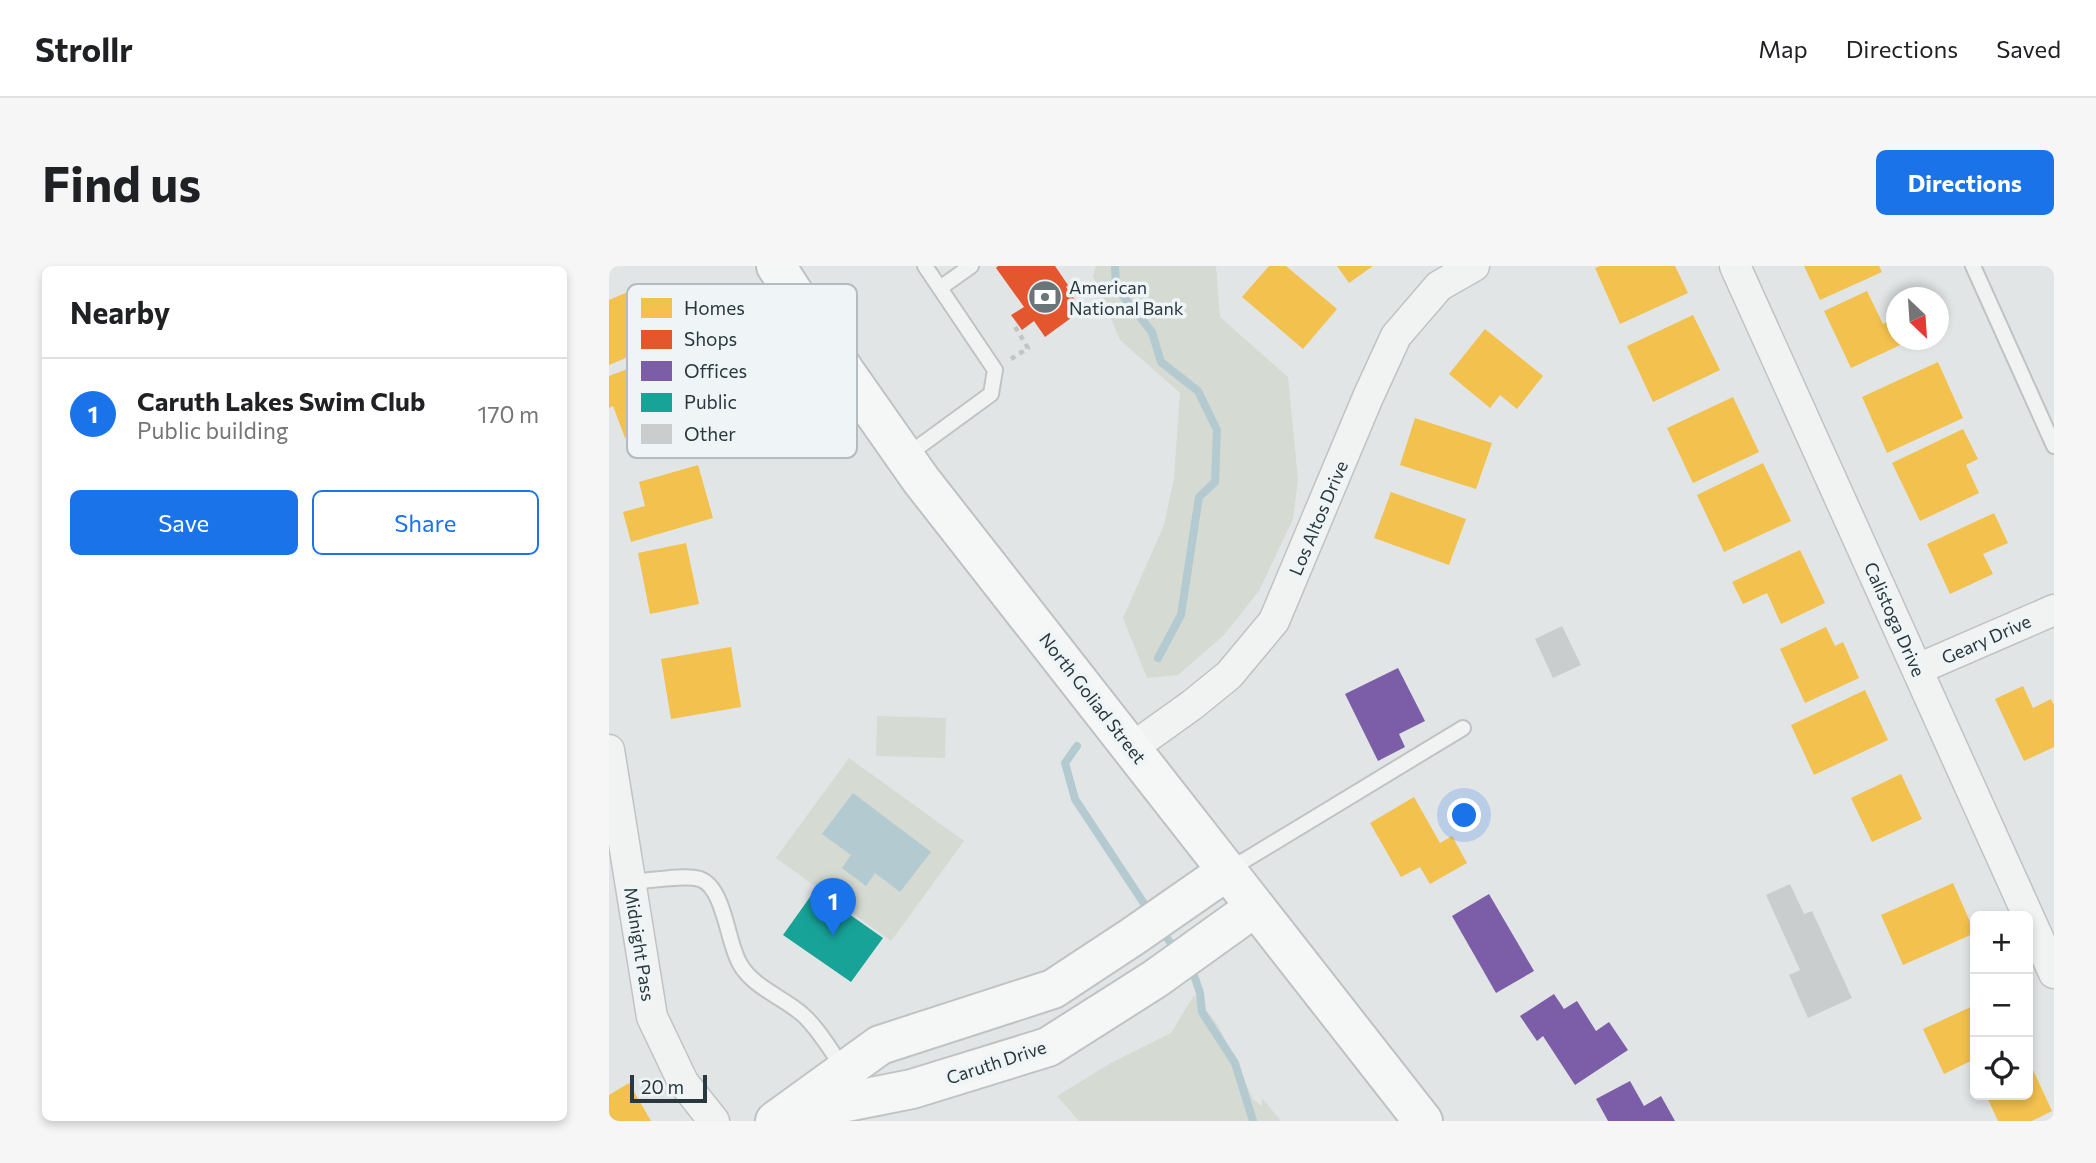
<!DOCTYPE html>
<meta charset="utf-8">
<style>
body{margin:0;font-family:Commissioner,sans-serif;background:#f6f6f6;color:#202124}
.controls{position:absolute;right:21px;bottom:21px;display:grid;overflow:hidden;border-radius:10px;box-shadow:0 4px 10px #0003}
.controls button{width:63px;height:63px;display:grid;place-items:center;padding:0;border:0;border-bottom:2px solid #e0e0e0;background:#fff;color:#202124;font:35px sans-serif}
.compass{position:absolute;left:1277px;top:21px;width:63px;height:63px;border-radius:50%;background:#fff;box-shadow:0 4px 10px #0003;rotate:155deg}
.scale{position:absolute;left:21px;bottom:18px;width:77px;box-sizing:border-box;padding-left:7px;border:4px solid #29383e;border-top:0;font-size:19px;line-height:24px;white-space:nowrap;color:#29383e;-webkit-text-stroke:5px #eff4f6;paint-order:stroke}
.you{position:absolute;left:856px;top:550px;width:24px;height:24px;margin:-18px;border:5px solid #fff;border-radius:50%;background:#1a73e8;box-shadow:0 0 0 10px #1a73e833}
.badge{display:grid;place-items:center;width:46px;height:46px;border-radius:50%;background:#1a73e8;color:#fff;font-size:23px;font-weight:700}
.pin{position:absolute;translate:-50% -58px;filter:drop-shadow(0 2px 4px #0008)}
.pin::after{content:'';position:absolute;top:37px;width:24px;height:21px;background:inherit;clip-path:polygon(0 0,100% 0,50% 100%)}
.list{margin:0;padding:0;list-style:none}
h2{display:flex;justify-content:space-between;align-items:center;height:91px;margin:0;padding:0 28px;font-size:30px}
h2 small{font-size:23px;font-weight:400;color:#757577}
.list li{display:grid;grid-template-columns:46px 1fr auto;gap:21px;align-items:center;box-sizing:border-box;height:112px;padding:0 28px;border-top:2px solid #e0e0e0}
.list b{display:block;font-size:26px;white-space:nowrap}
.list p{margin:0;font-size:23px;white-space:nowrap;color:#757577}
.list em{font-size:23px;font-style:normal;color:#757577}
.actions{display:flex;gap:14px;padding:21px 28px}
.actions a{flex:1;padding:16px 0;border:2px solid #1a73e8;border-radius:10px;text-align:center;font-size:24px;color:#1a73e8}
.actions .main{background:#1a73e8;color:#fff}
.icon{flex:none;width:38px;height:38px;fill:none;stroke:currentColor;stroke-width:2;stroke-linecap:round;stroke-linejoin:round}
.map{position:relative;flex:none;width:1445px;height:855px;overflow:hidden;border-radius:10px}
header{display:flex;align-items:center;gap:42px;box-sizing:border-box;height:98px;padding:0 35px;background:#fff;border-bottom:2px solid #e0e0e0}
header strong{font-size:33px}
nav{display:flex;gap:38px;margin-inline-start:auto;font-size:24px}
.intro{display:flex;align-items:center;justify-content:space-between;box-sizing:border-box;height:168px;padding:0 42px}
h1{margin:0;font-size:49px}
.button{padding:18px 32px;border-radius:10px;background:#1a73e8;color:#fff;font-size:24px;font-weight:700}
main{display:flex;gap:42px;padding:0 42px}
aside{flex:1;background:#fff;border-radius:10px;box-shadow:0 4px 10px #0003}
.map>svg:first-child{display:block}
.green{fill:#d5dad2}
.water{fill:#b2cad0}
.homes{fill:#f2c14e}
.shops{fill:#e4572e}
.offices{fill:#7b5ea7}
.public{fill:#17a398}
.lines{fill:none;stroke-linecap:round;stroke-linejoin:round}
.stream{stroke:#b2cad0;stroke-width:8}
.building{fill:#cacdce}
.lane-casing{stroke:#c0c3c4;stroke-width:18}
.street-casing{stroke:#c0c3c4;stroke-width:33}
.secondary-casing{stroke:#c0c3c4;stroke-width:42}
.primary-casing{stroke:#bec2c4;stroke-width:42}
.path{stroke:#c1c5c7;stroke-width:4.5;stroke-dasharray:5 5;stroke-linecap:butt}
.lane{stroke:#f1f3f3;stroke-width:14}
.street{stroke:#f1f3f3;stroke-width:30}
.secondary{stroke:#f5f6f6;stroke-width:38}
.primary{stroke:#f5f6f6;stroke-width:38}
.labels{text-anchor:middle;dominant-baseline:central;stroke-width:7;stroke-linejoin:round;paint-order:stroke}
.poi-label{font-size:18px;fill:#29383e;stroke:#eff4f6;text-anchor:start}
.street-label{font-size:18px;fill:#29383e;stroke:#eff4f6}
.key{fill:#eff4f6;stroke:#b4bcbf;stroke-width:2}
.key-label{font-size:19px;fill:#29383e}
</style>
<header>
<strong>Strollr</strong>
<nav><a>Map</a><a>Directions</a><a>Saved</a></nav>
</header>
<div class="intro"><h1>Find us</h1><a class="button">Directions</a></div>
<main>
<aside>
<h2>Nearby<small></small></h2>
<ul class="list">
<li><span class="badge">1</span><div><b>Caruth Lakes Swim Club</b><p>Public building</p></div><em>170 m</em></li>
</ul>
<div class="actions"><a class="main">Save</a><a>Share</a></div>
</aside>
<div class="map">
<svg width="1445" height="855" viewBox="0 0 1445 855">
<rect width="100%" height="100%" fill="#e2e5e6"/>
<g class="green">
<polygon points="487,0 607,0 611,51 679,111 689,214 684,253 650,325 615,369 569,409 538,412 514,352 555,259 565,212 571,127 511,74 484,10"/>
<polygon points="268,450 337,452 336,492 267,490"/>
<polygon points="240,492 355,575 282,675 167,592"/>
<polygon points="585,729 609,759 644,833 653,840 653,832 672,855 470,855 448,830 502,797 562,767"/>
</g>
<polygon class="water" points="244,527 322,586 291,626 266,607 257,620 233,602 242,589 213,568"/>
<g class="homes">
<polygon points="660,0 677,0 728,43 694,83 633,31"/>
<polygon points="728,0 764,0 740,17"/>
<polygon points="991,0 1066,0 1079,27 1011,58 986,2"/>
<polygon points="1195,0 1270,0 1273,6 1211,34"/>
<polygon points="33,20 41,40 33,44 48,79 0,99 0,34"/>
<polygon points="1258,25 1274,58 1288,52 1288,74 1302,74 1242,102 1215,45"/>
<polygon points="1084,49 1111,104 1044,136 1018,80"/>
<polygon points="876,63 934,110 908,143 891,129 881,142 840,108"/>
<polygon points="47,92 57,119 73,112 80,132 64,139 69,151 16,172 4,140 0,142 0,110"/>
<polygon points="1329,96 1354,152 1278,187 1253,131"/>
<polygon points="1124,131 1150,186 1084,217 1058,162"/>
<polygon points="806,152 883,177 867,223 791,199"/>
<polygon points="1354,163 1369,193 1357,199 1370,227 1311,255 1283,197"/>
<polygon points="1154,197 1182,255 1115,286 1088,229"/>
<polygon points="89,199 104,252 22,276 14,246 36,240 30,216"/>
<polygon points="782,226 857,253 840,299 765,272"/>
<polygon points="1385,247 1399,277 1374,288 1384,308 1341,328 1318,278"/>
<polygon points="77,277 90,338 41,348 29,287"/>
<polygon points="1191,284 1216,337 1172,358 1158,327 1134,338 1123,316"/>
<polygon points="1217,361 1226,380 1234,376 1250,412 1196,437 1171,383"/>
<polygon points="122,381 132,441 62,453 52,393"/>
<polygon points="1414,420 1424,442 1442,433 1445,439 1445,481 1415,495 1386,433"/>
<polygon points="1256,424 1279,474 1205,509 1182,459"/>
<polygon points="1292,508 1313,553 1263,576 1242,532"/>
<polygon points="805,531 831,577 843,570 858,597 821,618 811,601 792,611 761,557"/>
<polygon points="1344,617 1366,667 1294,699 1272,649"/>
<polygon points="1366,739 1366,793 1335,808 1314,763"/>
<polygon points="1419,793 1443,845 1423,855 1389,855 1377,829 1419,829"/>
<polygon points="20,817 42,855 0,855 0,829"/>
</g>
<polygon class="shops" points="389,0 446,0 459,19 457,21 473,44 436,71 425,55 413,64 402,49 415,41 387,2"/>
<g class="offices">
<polygon points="789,402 816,455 790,468 796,481 769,495 736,428"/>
<polygon points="880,628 925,705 887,727 843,650"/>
<polygon points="945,728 955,743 968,735 987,765 1000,756 1019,784 966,819 934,770 928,775 911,750"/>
<polygon points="1021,815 1035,840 1052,830 1066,855 999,855 987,833"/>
</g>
<polygon class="public" points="206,624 274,672 242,716 174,669"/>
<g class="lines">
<g class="stream">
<polyline points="506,0 507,21 543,66 552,96 589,125 608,164 606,216 590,231 572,349 549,392"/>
<polyline points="468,480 456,497 466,533 540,645"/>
<polyline points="551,662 568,686"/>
<polyline points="579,702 586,712 591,727 593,746 626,797 644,855"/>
</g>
</g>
<g class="building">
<polygon points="953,360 972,399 944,412 926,373"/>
<polygon points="1181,618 1195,648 1203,645 1243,732 1199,752 1180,709 1191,704 1157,629"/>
</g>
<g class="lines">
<g class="lane-casing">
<g id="lane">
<polyline points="1364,0 1445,180"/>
<polyline points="331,22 362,0"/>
<polyline points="297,190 382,128 386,104 316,0"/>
<polyline points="618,605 854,462"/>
<path d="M22 616C40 615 75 608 91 613 116 622 118 677 131 698 144 721 173 731 193 748 209 762 222 785 235 803"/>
</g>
</g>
<g class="street-casing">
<g id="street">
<polyline points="1126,0 1445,707"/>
<polyline points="1309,403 1445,344"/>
<polyline points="523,482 583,439 620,409 665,355 759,131 787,70 830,20 865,0"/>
<polyline points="0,484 43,751 74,816 105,855"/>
</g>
</g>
<g class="secondary-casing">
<g id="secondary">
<polyline points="187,846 303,823 439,781 546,713 645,642"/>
<polyline points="166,855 271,779 444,723 523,671 618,605"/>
</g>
</g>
<g class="primary-casing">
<polyline id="primary" points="167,0 237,107 312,214 814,855"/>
</g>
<polyline class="path" points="402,93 419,82 405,59 408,57"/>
<use href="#lane" class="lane"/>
<use href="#street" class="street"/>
<use href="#secondary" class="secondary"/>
<use href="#primary" class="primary"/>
</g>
<defs>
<g id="bank-disc" transform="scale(1.75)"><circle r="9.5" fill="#6a7579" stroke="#eff4f6"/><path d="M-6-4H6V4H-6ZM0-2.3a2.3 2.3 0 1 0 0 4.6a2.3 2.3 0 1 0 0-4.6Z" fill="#fff"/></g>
</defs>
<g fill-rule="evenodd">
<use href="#bank-disc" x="436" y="31"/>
</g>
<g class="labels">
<g class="poi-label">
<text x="460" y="21">American<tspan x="460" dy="21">National Bank</tspan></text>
</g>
<g class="street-label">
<text transform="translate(709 252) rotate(-67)">Los Altos Drive</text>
<text transform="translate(1286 353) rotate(66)">Calistoga Drive</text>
<text transform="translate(1377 373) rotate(-24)">Geary Drive</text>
<text transform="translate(484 432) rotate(52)">North Goliad Street</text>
<text transform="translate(31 678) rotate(81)">Midnight Pass</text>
<text transform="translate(387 796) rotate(-18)">Caruth Drive</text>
</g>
</g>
<rect x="18" y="18" width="230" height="174" rx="10" class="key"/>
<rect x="32" y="32" width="31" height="20" fill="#f2c14e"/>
<rect x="32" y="64" width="31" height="19" fill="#e4572e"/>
<rect x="32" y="95" width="31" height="20" fill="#7b5ea7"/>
<rect x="32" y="127" width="31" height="19" fill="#17a398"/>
<rect x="32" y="158" width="31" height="20" fill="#cacdce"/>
<g class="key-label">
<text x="75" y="49">Homes</text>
<text x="75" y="80">Shops</text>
<text x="75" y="112">Offices</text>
<text x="75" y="143">Public</text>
<text x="75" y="175">Other</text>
</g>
</svg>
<div class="controls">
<button>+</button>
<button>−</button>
<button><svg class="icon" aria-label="locate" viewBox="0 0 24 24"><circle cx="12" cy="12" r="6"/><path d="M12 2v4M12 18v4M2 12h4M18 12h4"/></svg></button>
</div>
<svg class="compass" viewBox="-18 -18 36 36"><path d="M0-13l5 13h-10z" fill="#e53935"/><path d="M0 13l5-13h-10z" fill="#757577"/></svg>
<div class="scale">20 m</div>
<div class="you"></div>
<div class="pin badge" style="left:224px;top:670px">1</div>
</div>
</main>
